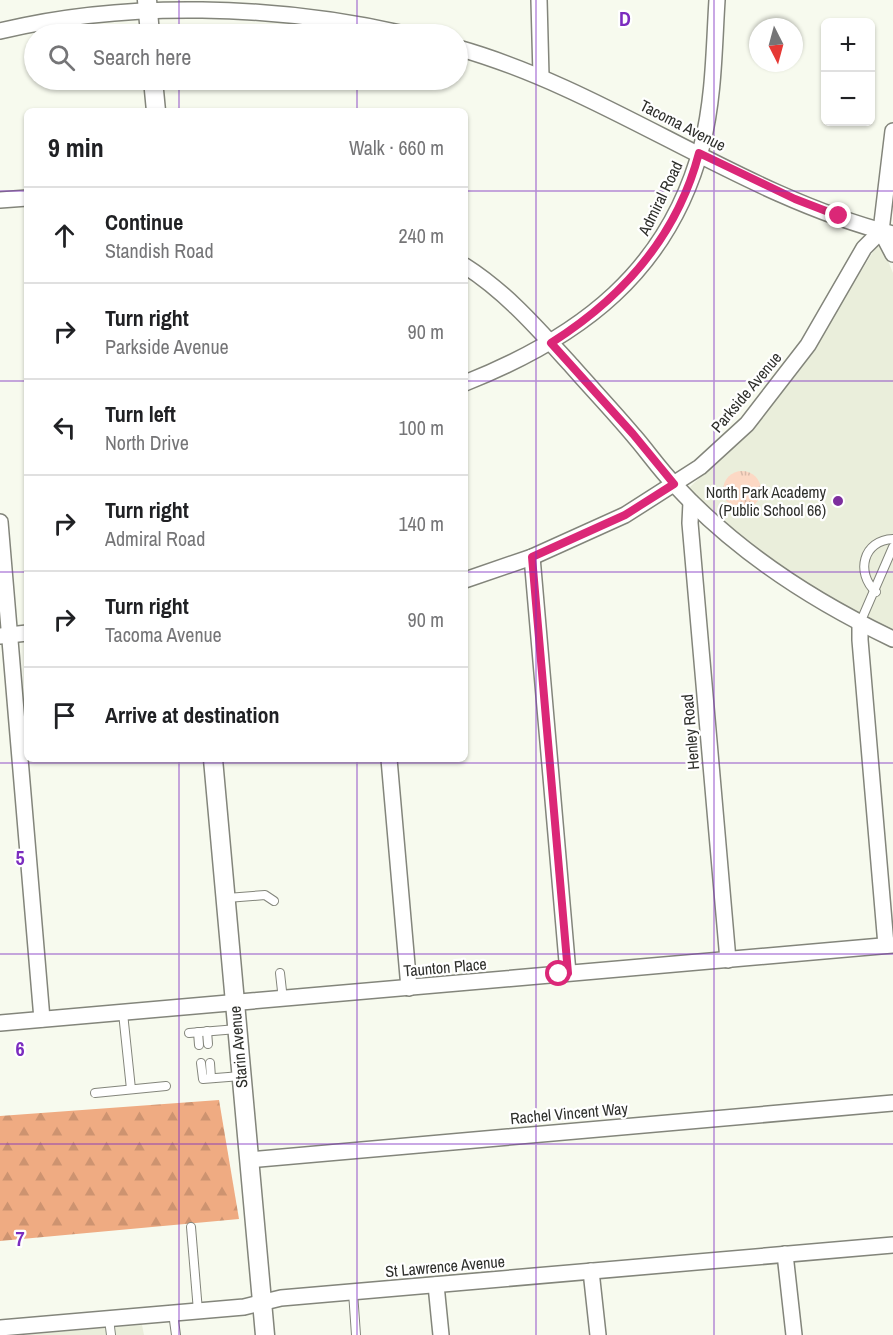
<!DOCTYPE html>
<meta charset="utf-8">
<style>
body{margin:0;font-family:"Archivo Narrow",sans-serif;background:#f6f6f6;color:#202124}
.controls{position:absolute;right:18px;top:18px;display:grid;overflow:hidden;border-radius:9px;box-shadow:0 2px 4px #0004}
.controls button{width:54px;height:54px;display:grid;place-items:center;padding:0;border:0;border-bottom:2px solid #e0e0e0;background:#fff;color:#202124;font:30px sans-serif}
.compass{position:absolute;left:749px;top:18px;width:54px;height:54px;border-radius:50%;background:#fff;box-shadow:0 2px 4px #0004;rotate:174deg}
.stop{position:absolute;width:18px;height:18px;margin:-14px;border:4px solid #db2777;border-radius:50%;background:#fff}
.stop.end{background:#db2777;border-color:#fff;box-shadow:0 2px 6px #0008}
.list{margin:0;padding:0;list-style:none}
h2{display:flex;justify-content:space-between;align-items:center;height:78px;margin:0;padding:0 24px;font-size:26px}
h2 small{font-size:20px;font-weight:400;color:#757577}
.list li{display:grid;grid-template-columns:39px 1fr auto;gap:18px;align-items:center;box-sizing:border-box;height:96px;padding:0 24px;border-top:2px solid #e0e0e0}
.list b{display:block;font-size:22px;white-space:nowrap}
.list p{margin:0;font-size:20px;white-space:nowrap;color:#757577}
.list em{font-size:20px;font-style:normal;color:#757577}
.icon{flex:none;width:33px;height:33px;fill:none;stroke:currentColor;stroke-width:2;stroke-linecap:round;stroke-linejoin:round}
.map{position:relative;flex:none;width:893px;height:1335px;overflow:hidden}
.search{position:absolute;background:#fff;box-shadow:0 2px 4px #0004;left:24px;top:24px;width:444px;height:66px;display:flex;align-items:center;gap:15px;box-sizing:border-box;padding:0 21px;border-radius:33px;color:#757577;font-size:22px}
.panel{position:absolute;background:#fff;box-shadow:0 2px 4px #0004;left:24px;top:108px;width:444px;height:654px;border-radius:9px}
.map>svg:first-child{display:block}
.built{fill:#eaeedb}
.forest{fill:url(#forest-firs)}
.park{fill:url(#park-tufts)}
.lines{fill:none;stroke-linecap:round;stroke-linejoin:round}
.service-casing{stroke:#83857b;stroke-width:10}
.minor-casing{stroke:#83857b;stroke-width:18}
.tertiary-casing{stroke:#83857b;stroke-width:21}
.service{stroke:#fff;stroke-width:8}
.minor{stroke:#fff;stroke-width:15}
.tertiary{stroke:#fff;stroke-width:18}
.route{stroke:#db2777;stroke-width:8}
.grid{fill:none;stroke:#7b2cbf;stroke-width:1.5;stroke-opacity:0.55}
.poi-dot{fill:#7d2e9e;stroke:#fff;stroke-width:2}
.labels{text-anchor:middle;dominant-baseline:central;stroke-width:4.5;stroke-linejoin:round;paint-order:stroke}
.street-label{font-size:16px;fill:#2e2f2b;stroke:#fff}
.poi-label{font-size:16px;fill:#2e2f2b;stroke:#fff;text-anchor:end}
.grid-label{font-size:20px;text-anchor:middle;font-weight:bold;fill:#7b2cbf;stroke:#fff;stroke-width:4.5;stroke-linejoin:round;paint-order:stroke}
</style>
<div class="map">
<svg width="893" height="1335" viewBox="0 0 893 1335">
<defs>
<pattern id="forest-firs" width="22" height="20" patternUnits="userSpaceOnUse" patternTransform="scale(1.5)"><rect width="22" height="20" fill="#efab82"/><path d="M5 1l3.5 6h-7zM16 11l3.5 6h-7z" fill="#cd9370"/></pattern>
<pattern id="park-tufts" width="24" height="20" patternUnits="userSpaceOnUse" patternTransform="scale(1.5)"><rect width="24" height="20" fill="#fcd8c4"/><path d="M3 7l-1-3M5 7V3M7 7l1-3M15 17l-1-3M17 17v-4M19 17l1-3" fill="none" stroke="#d8baa9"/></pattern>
</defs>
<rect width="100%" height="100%" fill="#f7faee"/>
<g class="built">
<polygon points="878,244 881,244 893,273 893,630 803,583 773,563 716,517 689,488 750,429 800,370"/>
<polygon points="142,1325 144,1335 23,1335"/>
</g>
<polygon class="forest" points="219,1100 239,1219 0,1241 0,1116"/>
<circle class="park" cx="742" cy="490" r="19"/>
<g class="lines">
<g class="service-casing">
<g id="service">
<path d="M876 592C855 573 863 540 893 539"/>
<polyline points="860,623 893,547"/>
<polyline points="227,898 265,895 274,901"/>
<polyline points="280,973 283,1000"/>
<polyline points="123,1013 131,1089"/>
<polyline points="207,1031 208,1044"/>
<polyline points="198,1032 199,1045"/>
<polyline points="189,1033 237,1029"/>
<polyline points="201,1063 203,1079 241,1076"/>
<polyline points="210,1063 211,1078"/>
<polyline points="95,1093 166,1086"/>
<polyline points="191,1227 198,1311"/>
<polyline points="353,1292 356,1335"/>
<polyline points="173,1313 176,1335"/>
<polyline points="109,1319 111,1335"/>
</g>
</g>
<g class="minor-casing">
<g id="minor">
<polyline points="539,0 541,76"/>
<path d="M0 31C127 0 277 5 405 34"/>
<path d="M458 48C610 91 739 195 893 234"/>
<polyline points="0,200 27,198"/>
<polyline points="881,231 893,254"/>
<path d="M465 266C506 292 538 329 571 365 592 389 614 412 634 436 648 452 660 470 675 485 735 550 813 601 893 639"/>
<path d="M465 383C581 337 669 271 702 145 714 98 714 48 717 0"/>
<polyline points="691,502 690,523 728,960"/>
<polyline points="0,522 42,1019"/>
<polyline points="532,557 568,973"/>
<polyline points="465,580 532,557 625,515 700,467 747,424 808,345 864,248 881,231 893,131"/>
<polyline points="860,623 860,640 886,945"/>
<polyline points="0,636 27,633"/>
<polyline points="389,759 409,988"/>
<polyline points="0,1023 893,945"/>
<polyline points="249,1160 893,1103"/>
<polyline points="785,1254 794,1335"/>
<polyline points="591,1271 598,1335"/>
<polyline points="436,1285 441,1335"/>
<polyline points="0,1328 244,1307 281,1298 893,1245"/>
</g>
</g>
<g class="tertiary-casing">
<g id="tertiary">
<polyline points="147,0 150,34"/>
<polyline points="153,80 156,111"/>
<polyline points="213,759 265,1335"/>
</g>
</g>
<use href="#service" class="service"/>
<use href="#minor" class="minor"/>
<use href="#tertiary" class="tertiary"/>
</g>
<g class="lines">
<path class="route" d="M559 974 568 973 532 557 625 515 674 484 633 434 551 343C622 298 677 237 699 153L795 199 839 216"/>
</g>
<path class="grid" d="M179 0V34M357 0V34M536 0V1335M714 0V1335M179 80V111M357 80V111M0 191H27M465 191H893M0 381H27M465 381H893M0 572H27M465 572H893M179 759V1335M357 759V1335M0 763H893M0 954H893M0 1144H893"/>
<circle class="poi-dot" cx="838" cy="501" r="6"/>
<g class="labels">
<g class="street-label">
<text transform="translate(683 125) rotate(27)">Tacoma Avenue</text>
<text transform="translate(660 198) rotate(-64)">Admiral Road</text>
<text transform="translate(746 392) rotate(-50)">Parkside Avenue</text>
<text transform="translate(690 732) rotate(-95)">Henley Road</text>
<text transform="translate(445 967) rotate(-5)">Taunton Place</text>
<text transform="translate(238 1047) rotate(-95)">Starin Avenue</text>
<text transform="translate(569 1113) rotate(-5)">Rachel Vincent Way</text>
<text transform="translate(445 1266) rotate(-5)">St Lawrence Avenue</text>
</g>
<g class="poi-label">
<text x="826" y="492">North Park Academy<tspan x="826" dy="18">(Public School 66)</tspan></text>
</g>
</g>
<g class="grid-label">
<text x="625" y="26">D</text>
<text x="20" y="865">5</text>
<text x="20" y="1056">6</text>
<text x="20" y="1246">7</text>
</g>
</svg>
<div class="controls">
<button>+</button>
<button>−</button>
</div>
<svg class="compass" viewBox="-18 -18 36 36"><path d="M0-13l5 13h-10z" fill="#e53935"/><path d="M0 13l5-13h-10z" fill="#757577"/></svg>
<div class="stop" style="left:559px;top:974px"></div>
<div class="stop end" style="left:839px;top:216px"></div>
<div class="search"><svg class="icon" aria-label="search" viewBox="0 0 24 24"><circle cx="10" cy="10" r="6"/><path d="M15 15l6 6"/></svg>Search here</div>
<section class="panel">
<h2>9 min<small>Walk · 660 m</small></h2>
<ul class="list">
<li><svg class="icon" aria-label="ahead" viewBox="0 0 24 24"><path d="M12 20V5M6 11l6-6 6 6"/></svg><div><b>Continue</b><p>Standish Road</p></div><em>240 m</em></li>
<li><svg class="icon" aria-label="right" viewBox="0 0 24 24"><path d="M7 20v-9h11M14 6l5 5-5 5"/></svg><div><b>Turn right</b><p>Parkside Avenue</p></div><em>90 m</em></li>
<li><svg class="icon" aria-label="left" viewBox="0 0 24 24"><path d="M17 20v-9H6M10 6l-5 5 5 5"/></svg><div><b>Turn left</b><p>North Drive</p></div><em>100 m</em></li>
<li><svg class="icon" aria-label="right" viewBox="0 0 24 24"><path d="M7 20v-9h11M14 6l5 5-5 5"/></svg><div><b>Turn right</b><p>Admiral Road</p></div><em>140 m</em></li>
<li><svg class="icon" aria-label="right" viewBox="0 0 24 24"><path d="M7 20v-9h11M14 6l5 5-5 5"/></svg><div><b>Turn right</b><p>Tacoma Avenue</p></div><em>90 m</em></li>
<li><svg class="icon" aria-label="arrive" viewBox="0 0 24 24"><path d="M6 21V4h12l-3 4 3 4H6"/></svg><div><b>Arrive at destination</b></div></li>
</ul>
</section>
</div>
